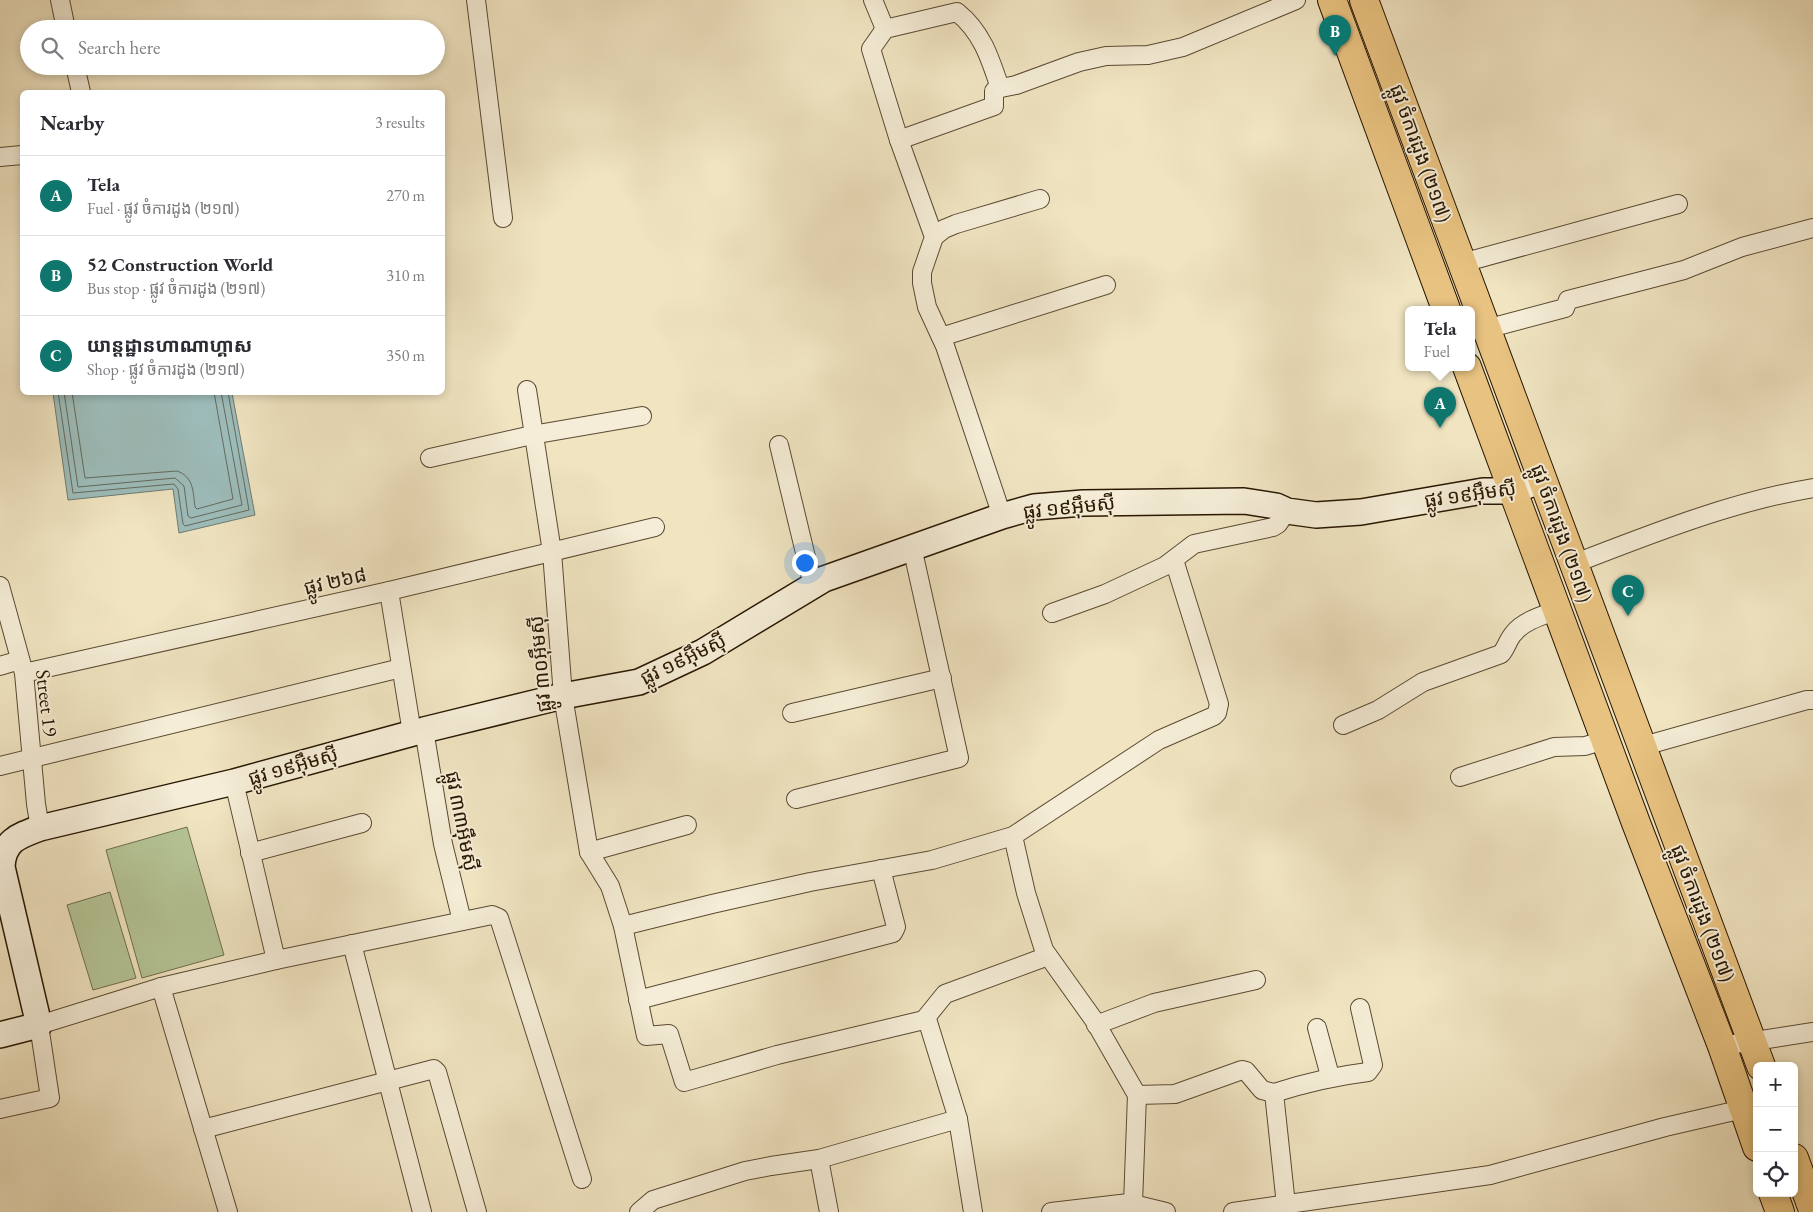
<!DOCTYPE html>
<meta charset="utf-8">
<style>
body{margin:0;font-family:"EB Garamond","Noto Sans Khmer",serif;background:#f7f7f7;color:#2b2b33}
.controls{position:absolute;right:15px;bottom:15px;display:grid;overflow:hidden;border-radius:8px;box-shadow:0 2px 8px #0003}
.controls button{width:45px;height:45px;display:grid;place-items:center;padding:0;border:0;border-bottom:1px solid #e1e1e2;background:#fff;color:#2b2b33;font:25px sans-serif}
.you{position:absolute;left:804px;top:562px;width:18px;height:18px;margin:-12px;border:4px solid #fff;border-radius:50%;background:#1a73e8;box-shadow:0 0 0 8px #1a73e833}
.badge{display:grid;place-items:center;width:32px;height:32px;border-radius:50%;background:#0f766e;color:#fff;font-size:16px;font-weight:700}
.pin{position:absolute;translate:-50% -41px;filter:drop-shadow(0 1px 2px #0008)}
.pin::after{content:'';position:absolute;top:26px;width:18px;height:15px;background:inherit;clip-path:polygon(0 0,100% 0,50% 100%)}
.popup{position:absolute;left:1405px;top:306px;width:70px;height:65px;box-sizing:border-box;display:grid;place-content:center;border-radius:8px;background:#fff;filter:drop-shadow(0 1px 4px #0005);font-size:16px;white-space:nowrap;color:#7c7c81}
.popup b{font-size:19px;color:#2b2b33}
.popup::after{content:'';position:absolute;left:50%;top:100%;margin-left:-10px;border:10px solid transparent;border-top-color:#fff}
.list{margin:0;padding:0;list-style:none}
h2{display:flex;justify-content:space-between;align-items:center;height:65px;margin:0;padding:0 20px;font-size:21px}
h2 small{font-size:16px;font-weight:400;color:#7c7c81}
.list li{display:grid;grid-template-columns:32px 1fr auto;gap:15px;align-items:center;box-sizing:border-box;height:80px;padding:0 20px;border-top:1px solid #e1e1e2}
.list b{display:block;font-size:19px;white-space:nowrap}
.list p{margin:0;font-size:16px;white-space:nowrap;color:#7c7c81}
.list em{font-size:16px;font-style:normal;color:#7c7c81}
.icon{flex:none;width:28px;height:28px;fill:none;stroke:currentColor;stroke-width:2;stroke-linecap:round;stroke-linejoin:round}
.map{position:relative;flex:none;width:1813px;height:1212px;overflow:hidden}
.search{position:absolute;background:#fff;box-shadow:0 2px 8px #0003;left:20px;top:20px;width:425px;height:55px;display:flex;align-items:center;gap:12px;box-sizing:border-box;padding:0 18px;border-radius:28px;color:#7c7c81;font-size:19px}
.panel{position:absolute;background:#fff;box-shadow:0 2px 8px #0003;left:20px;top:90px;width:425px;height:305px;border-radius:8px}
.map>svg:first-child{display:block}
.green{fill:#b5c596;stroke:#6f6e4c}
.water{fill:#9dbdbb;stroke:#6f7b71}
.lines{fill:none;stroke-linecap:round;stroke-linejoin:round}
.shore{stroke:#636a5e;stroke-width:1}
.street-casing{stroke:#5b4a32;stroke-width:20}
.secondary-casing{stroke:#291702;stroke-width:28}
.primary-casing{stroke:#291702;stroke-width:30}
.street{stroke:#f5edd7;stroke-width:18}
.secondary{stroke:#f5edd7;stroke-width:25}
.primary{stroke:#e8c280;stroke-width:28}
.labels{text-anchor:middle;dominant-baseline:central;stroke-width:4;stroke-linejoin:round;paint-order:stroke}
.street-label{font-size:20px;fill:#291702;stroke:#f5edd7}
</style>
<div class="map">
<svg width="1813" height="1212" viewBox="0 0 1813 1212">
<rect width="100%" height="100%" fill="#f0e4c1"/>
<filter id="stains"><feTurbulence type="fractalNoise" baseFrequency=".004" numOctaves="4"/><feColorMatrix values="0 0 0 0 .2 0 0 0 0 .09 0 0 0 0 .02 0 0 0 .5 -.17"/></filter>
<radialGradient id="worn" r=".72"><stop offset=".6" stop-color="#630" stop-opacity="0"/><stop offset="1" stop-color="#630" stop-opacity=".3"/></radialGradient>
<g class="green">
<polygon points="187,827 224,955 142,978 106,850"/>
<polygon points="110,892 136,978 93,990 67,905"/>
</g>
<polygon class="water" points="53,393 232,393 255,515 179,533 173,489 68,500"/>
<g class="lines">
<g class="shore">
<polyline points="58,392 73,493 174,484 178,489 183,524 185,526 249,510 228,392"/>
<polyline points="64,392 78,487 175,478 184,486 188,516 191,518 242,505 221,392"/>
<path d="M72 392 85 478 177 471C194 477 193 492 195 507L197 509 233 499 214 392"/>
</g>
<g class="street-casing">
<g id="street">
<polyline points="60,0 66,29"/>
<polyline points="476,0 503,218"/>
<polyline points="873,0 885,29"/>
<polyline points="75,66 81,92"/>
<path d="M1000 88C990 58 982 32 957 12L885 29 871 49 899 140 934 237 922 272V283L927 307 945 346 1002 516"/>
<polyline points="899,140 994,106 994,91 996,89 1016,85 1079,62 1106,56 1148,55 1183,47 1296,0"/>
<polyline points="0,157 22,155"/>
<polyline points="934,237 944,229 956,224 1040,199"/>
<polyline points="1462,263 1678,204"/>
<polyline points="1486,329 1565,308 1568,300 1684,270 1742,247 1813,228"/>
<polyline points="941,337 1106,285"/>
<polyline points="527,390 552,552 563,696 589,852 610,886 623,926 646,1036 669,1034 684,1082 777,1055 924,1020 945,994 1048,956"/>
<polyline points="779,445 813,586"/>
<polyline points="430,458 532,435 642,416"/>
<path d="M1573 564C1651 534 1730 502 1813 488"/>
<polyline points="0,586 24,673 36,804 40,828"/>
<polyline points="389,591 412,733"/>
<polyline points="1052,613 1105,594 1165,566 1194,544 1273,527 1278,524 1287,511"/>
<polyline points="0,666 20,660"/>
<polyline points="24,673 389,591 655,527"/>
<polyline points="792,713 942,678"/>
<path d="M1343 725 1378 710 1423 682 1501 654C1507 647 1508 639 1514 633 1523 621 1544 615 1557 610"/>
<polyline points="424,730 443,844 462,921"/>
<polyline points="1640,747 1807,700 1813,700"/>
<polyline points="0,766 401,668"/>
<polyline points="1460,777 1554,747 1585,746 1605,740"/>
<polyline points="234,782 276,960"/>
<polyline points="796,799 959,758 912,547"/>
<path d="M1013 836 1026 893 1044 950 1094 1020 1137 1095 1175 1094 1242 1070 1246 1071 1262 1090 1274 1093C1305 1083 1335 1076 1368 1072L1373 1065 1360 1008"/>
<polyline points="589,852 687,825"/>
<polyline points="250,853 362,823"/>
<polyline points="623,926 712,904 810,882 932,860 1013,836 1159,740 1214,716 1217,713 1219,704 1174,560"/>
<polyline points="352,944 422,1212"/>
<polyline points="161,987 228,1212"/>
<polyline points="638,1000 893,933 896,927 881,869"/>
<polyline points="927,1019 958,1119 973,1212"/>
<polyline points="1096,1025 1154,1003 1256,980"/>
<polyline points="1317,1028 1330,1076"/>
<polyline points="1722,1046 1813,1032"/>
<polyline points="1274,1093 1286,1205"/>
<polyline points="0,1109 50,1098 39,1025 161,987 276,960 492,915 499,918 582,1179"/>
<polyline points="203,1129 434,1069 437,1072 477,1212"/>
<polyline points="819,1159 829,1212"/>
<polyline points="1133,1204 1137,1095"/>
<polyline points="639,1212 653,1200 745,1171 771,1166 819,1159 958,1119"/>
<polyline points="1051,1212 1129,1203 1166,1212"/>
<polyline points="1233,1212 1490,1175 1665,1127 1743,1109"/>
</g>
</g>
<g class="secondary-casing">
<path id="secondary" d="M0 1035 39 1025 2 867C3 841 18 836 40 828L234 782 424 730 563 696 639 682 703 652 824 579 1002 516 1034 507 1083 503 1244 501 1276 506 1287 511 1316 515 1361 512 1483 491H1513L1542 480"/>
</g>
<g class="primary-casing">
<g id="primary">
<polyline points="1332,0 1446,309"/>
<polyline points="1364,0 1761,1066"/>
<polyline points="1467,367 1636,823 1722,1046 1757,1147"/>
<polyline points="1794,1158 1813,1210"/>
<polyline points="1773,1193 1780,1212"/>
</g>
</g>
<use href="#street" class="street"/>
<use href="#secondary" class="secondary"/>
<use href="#primary" class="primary"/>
</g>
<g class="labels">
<g class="street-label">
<text transform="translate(1421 153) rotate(70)">ផ្លូវ ចំការដូង (២១៧)</text>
<text transform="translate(1470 494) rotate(-8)">ផ្លូវ ១៩អ៊ឹមស៊ី</text>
<text transform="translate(1069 507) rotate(-6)">ផ្លូវ ១៩អ៊ឹមស៊ី</text>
<text transform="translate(1562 533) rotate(70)">ផ្លូវ ចំការដូង (២១៧)</text>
<text transform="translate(335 581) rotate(-13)">ផ្លូវ ២៦៨</text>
<text transform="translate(683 659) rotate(-26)">ផ្លូវ ១៩អ៊ឹមស៊ី</text>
<text transform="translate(540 664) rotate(-95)">ផ្លូវ ៣០អ៊ឹមស៊ី</text>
<text transform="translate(47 703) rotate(83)">Street 19</text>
<text transform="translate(293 766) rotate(-16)">ផ្លូវ ១៩អ៊ឹមស៊ី</text>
<text transform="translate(462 821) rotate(79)">ផ្លូវ ៣៣អ៊ឹមស៊ី</text>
<text transform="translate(1703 913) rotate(69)">ផ្លូវ ចំការដូង (២១៧)</text>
</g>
</g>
<rect width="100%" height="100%" filter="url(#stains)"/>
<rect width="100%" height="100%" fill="url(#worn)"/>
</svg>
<div class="controls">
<button>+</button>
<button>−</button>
<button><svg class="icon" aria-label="locate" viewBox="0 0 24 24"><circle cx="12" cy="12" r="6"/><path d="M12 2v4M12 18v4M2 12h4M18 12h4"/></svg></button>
</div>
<div class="you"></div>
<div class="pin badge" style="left:1440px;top:428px">A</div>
<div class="popup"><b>Tela</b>Fuel</div>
<div class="pin badge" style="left:1335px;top:56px">B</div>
<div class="pin badge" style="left:1628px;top:616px">C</div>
<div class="search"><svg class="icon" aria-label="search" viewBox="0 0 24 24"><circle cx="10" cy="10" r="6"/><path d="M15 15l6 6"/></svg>Search here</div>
<section class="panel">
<h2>Nearby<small>3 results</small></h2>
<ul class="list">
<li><span class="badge">A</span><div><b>Tela</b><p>Fuel · ផ្លូវ ចំការដូង (២១៧)</p></div><em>270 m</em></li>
<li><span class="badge">B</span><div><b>52 Construction World</b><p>Bus stop · ផ្លូវ ចំការដូង (២១៧)</p></div><em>310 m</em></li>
<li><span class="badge">C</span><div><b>យាន្ដដ្ឋានហាណាហ្គាស</b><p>Shop · ផ្លូវ ចំការដូង (២១៧)</p></div><em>350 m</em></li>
</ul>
</section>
</div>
